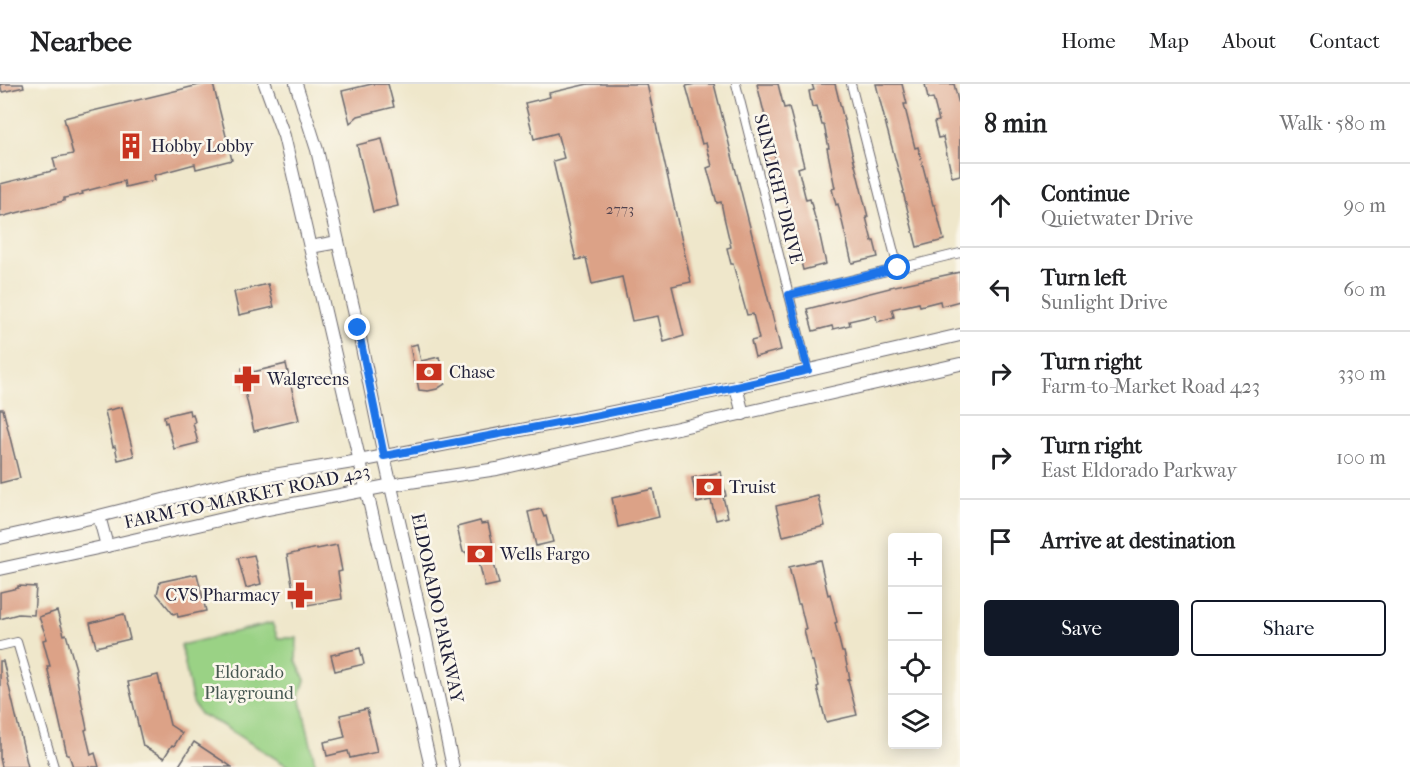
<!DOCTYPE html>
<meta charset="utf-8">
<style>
body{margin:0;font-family:"IM FELL French Canon",serif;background:#f6f6f6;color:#202124}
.controls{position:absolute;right:18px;bottom:18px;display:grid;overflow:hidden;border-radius:6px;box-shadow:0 3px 15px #0003}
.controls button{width:54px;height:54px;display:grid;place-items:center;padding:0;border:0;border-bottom:2px solid #e0e0e0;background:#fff;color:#202124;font:30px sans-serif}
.stop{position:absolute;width:18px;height:18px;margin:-14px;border:4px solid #1a73e8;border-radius:50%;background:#fff}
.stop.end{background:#1a73e8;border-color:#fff;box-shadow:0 2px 6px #0008}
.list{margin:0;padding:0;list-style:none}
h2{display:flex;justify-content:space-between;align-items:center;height:78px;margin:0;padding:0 24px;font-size:26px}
h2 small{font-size:20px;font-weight:400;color:#757577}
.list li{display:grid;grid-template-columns:39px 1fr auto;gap:18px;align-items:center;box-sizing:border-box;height:84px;padding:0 24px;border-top:2px solid #e0e0e0}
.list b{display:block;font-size:22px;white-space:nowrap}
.list p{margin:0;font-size:20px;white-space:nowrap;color:#757577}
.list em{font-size:20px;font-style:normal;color:#757577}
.actions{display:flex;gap:12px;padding:18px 24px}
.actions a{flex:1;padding:14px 0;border:2px solid #111827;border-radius:6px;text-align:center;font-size:21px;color:#111827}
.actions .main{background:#111827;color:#fff}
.icon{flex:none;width:33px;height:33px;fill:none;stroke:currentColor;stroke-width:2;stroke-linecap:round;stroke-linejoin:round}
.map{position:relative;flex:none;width:960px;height:683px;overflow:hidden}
header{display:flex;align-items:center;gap:36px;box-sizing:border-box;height:84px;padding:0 30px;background:#fff;border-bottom:2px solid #e0e0e0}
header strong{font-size:28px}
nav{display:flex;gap:33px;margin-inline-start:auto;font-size:21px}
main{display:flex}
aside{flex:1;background:#fff}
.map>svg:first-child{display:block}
.green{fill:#9ad285;stroke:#5e7a60;stroke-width:1.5}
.building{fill:#dca287}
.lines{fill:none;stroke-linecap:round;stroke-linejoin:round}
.minor-casing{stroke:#6a676d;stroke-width:10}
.primary-casing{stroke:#6a676d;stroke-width:14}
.minor{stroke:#fff;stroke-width:8}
.primary{stroke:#fff;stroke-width:12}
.route{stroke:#1a73e8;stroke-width:8}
.labels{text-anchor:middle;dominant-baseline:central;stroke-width:5;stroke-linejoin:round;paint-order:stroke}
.number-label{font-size:15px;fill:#50424e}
.poi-label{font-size:18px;fill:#22223b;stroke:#fbf7ec;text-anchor:start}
.street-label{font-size:18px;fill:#22223b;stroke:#fbf7ec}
.park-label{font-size:18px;fill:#465751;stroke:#fbf7ec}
</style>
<header>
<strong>Nearbee</strong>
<nav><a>Home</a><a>Map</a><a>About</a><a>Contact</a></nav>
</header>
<main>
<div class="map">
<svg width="960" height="683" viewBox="0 0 960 683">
<rect width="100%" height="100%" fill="#fbf7ec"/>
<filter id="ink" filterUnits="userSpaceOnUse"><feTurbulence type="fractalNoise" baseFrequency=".0167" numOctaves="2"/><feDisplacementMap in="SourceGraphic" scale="12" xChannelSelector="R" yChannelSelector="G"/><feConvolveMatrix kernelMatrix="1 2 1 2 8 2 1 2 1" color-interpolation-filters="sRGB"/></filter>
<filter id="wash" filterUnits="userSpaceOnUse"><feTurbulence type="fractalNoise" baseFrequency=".008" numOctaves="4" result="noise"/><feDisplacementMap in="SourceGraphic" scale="24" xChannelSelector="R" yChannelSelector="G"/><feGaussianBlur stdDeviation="1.35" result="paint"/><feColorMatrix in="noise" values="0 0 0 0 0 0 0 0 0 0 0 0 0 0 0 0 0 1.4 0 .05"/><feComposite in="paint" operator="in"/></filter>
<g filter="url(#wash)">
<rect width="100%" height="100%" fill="#efe7cb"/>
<polygon class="green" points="272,539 278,554 297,554 296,576 305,596 300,612 316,683 289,683 220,640 200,630 193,619 181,561"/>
<g id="blocks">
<g class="building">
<polygon points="0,0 23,0 24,3 2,8"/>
<polygon points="203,0 213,0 232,76 196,85 195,80 154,91 155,96 125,103 124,97 82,108 83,110 64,114 64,117 0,133 0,100 56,86 53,74 73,70 64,34"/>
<polygon points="372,0 388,0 394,23 358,32 350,39 342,7"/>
<polygon points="588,0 647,0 691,198 672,202 684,252 664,258 658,232 632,237 622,193 592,200 586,174 576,176 553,77 564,74 557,49 534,55 525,19 550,13 549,9"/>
<polygon points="695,0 714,0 781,266 755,273 751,257 759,255 753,230 747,231 733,180 731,180 727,164 731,163 724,133 721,118 717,119 707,84 712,82 706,59 702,60 686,2"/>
<polygon points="757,0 778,0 784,24 789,23 804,82 798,84 806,116 810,115 816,138 817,138 826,180 803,186"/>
<polygon points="812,0 835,0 868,133 866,133 872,157 874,157 878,173 852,179 838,120 836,121 832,105 835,104 827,64 829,64 824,41 822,41 817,22 812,23 809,7 814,6"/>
<polygon points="876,0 902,0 907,20 904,20 915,64 918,63 933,121 935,121 944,156 917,163 903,108 904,107 887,45"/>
<polygon points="925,0 954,0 960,25 960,91 952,93 943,53 938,54 934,38 939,37 933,14 928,15"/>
<polygon points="382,55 398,122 373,128 357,61"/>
<polygon points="960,188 960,217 941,222 940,217 920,222 919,219 892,225 894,233 877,238 876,231 849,237 850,241 833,245 832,242 813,247 807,225 890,204 890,203"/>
<polygon points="268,200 274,223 239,231 234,208"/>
<polygon points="417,260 421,277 439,273 445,300 437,305 428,307 419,306 410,262"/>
<polygon points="286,280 299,336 254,347 241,291 243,290 242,284 252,282 253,288"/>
<polygon points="122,323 134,372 118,376 115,362 113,363 105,327"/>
<polygon points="0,325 3,325 20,394 0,399"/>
<polygon points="189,326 190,331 193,330 195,338 193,339 198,359 174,365 167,338 165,339 164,332"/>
<polygon points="721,388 726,412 723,413 728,433 716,436 711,416 697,419 692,394"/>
<polygon points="653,405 659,433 618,443 612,414"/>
<polygon points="818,412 825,442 783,452 776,422"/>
<polygon points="541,425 544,433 546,432 553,458 536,462 528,428"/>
<polygon points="480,437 481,440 488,439 495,470 492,471 499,500 485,503 478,474 469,476 466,468 463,468 457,443"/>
<polygon points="337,461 342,487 338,488 342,515 296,523 287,471 316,464 317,465"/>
<polygon points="254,471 261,500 246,504 238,474"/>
<polygon points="820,476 828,511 830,510 837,538 835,539 842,568 844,568 850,595 848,596 857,631 826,638 817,603 819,602 813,577 811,577 804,545 806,545 800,520 798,520 789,483"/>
<polygon points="197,490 206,527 178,533 177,529 173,530 157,510 160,498"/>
<polygon points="18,502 36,503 34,531 18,530 0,535 0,508 18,504"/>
<polygon points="57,527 64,551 66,550 76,585 75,586 87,645 85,646 91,671 95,669 99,683 73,683 69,671 67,671 47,582 50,582 43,556 47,555 39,533"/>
<polygon points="124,530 130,555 96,563 90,539"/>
<polygon points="360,564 364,580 335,587 331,571"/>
<polygon points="0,577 3,577 28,683 2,683 0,674"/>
<polygon points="158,591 170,641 182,649 174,662 172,661 164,674 143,662 128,598"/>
<polygon points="367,625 377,668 350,674 348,667 327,672 324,658 345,653 340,631"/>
<polygon points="194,658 232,683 178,683"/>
</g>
</g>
</g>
<g filter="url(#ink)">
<use href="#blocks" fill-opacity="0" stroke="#6a676d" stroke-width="1.5"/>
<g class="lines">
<g class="minor-casing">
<g id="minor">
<polyline points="736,0 808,286"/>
<polyline points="851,0 898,184"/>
<polyline points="789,211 960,169"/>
<polyline points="0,562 17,558 54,683"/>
</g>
</g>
<g class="primary-casing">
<g id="primary">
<polyline points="265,0 284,52 292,86 431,683"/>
<polyline points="296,0 317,66 358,244 384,372 422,537 453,683"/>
<polyline points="310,163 338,158"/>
<polyline points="736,303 743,330"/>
<polyline points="99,432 107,462"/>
<polyline points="0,454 99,432 243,396 359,377 594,332 736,303 960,251"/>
<polyline points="0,485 107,462 262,426 403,399 497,385 960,280"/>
</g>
</g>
<use href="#minor" class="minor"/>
<use href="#primary" class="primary"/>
</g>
</g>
<g class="lines" filter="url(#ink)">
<polyline class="route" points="358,244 384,372 594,332 736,303 808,286 789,211 898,184"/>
</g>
<defs>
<g id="building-bare" transform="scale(2.07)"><path d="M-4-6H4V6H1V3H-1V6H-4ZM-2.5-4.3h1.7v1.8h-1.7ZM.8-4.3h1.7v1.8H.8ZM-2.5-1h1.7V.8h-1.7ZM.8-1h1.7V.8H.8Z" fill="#c8321e" stroke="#fbf7ec" stroke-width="2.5" paint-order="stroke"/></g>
<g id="bank-bare" transform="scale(2.07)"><path d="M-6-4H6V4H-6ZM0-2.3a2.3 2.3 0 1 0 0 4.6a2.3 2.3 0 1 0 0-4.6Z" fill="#c8321e" stroke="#fbf7ec" stroke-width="2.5" paint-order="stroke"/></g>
<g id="pharmacy-bare" transform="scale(2.07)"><path d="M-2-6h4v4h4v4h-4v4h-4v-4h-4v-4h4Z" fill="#c8321e" stroke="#fbf7ec" stroke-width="2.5" paint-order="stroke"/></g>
</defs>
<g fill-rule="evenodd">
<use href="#building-bare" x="131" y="62"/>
<use href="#bank-bare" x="429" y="288"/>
<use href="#pharmacy-bare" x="247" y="295"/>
<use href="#bank-bare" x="709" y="403"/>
<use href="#bank-bare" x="480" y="470"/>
<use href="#pharmacy-bare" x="300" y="511"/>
</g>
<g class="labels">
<g class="number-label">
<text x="620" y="125">2773</text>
</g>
<g class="poi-label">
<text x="151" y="62">Hobby Lobby</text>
<text x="449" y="288">Chase</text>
<text x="267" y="295">Walgreens</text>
<text x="729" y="403">Truist</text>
<text x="500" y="470">Wells Fargo</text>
<text x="280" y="511" text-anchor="end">CVS Pharmacy</text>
</g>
<g class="street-label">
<text transform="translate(778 105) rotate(76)">SUNLIGHT DRIVE</text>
<text transform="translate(247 413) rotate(-12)">FARM-TO-MARKET ROAD 423</text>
<text transform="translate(437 524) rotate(78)">ELDORADO PARKWAY</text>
</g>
<g class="park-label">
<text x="249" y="588">Eldorado<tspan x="249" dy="21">Playground</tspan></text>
</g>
</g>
</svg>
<div class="controls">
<button>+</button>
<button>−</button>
<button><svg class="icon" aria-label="locate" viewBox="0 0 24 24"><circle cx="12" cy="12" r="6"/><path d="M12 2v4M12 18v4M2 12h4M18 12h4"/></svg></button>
<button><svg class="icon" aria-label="layers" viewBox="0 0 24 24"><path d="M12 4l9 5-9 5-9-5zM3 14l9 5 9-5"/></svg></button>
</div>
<div class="stop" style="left:898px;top:184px"></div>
<div class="stop end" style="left:358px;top:244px"></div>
</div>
<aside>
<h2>8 min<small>Walk · 580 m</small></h2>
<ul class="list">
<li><svg class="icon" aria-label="ahead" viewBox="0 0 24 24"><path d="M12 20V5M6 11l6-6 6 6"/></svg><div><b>Continue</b><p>Quietwater Drive</p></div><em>90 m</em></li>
<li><svg class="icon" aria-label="left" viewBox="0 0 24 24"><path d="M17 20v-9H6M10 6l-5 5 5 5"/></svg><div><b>Turn left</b><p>Sunlight Drive</p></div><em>60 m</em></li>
<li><svg class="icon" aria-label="right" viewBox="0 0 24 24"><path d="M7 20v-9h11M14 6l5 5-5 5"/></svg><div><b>Turn right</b><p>Farm-to-Market Road 423</p></div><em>330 m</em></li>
<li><svg class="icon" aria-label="right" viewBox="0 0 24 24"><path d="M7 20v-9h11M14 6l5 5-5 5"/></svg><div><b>Turn right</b><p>East Eldorado Parkway</p></div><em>100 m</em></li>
<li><svg class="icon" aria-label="arrive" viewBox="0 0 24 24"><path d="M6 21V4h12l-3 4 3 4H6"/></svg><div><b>Arrive at destination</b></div></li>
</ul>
<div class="actions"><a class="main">Save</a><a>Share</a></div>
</aside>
</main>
